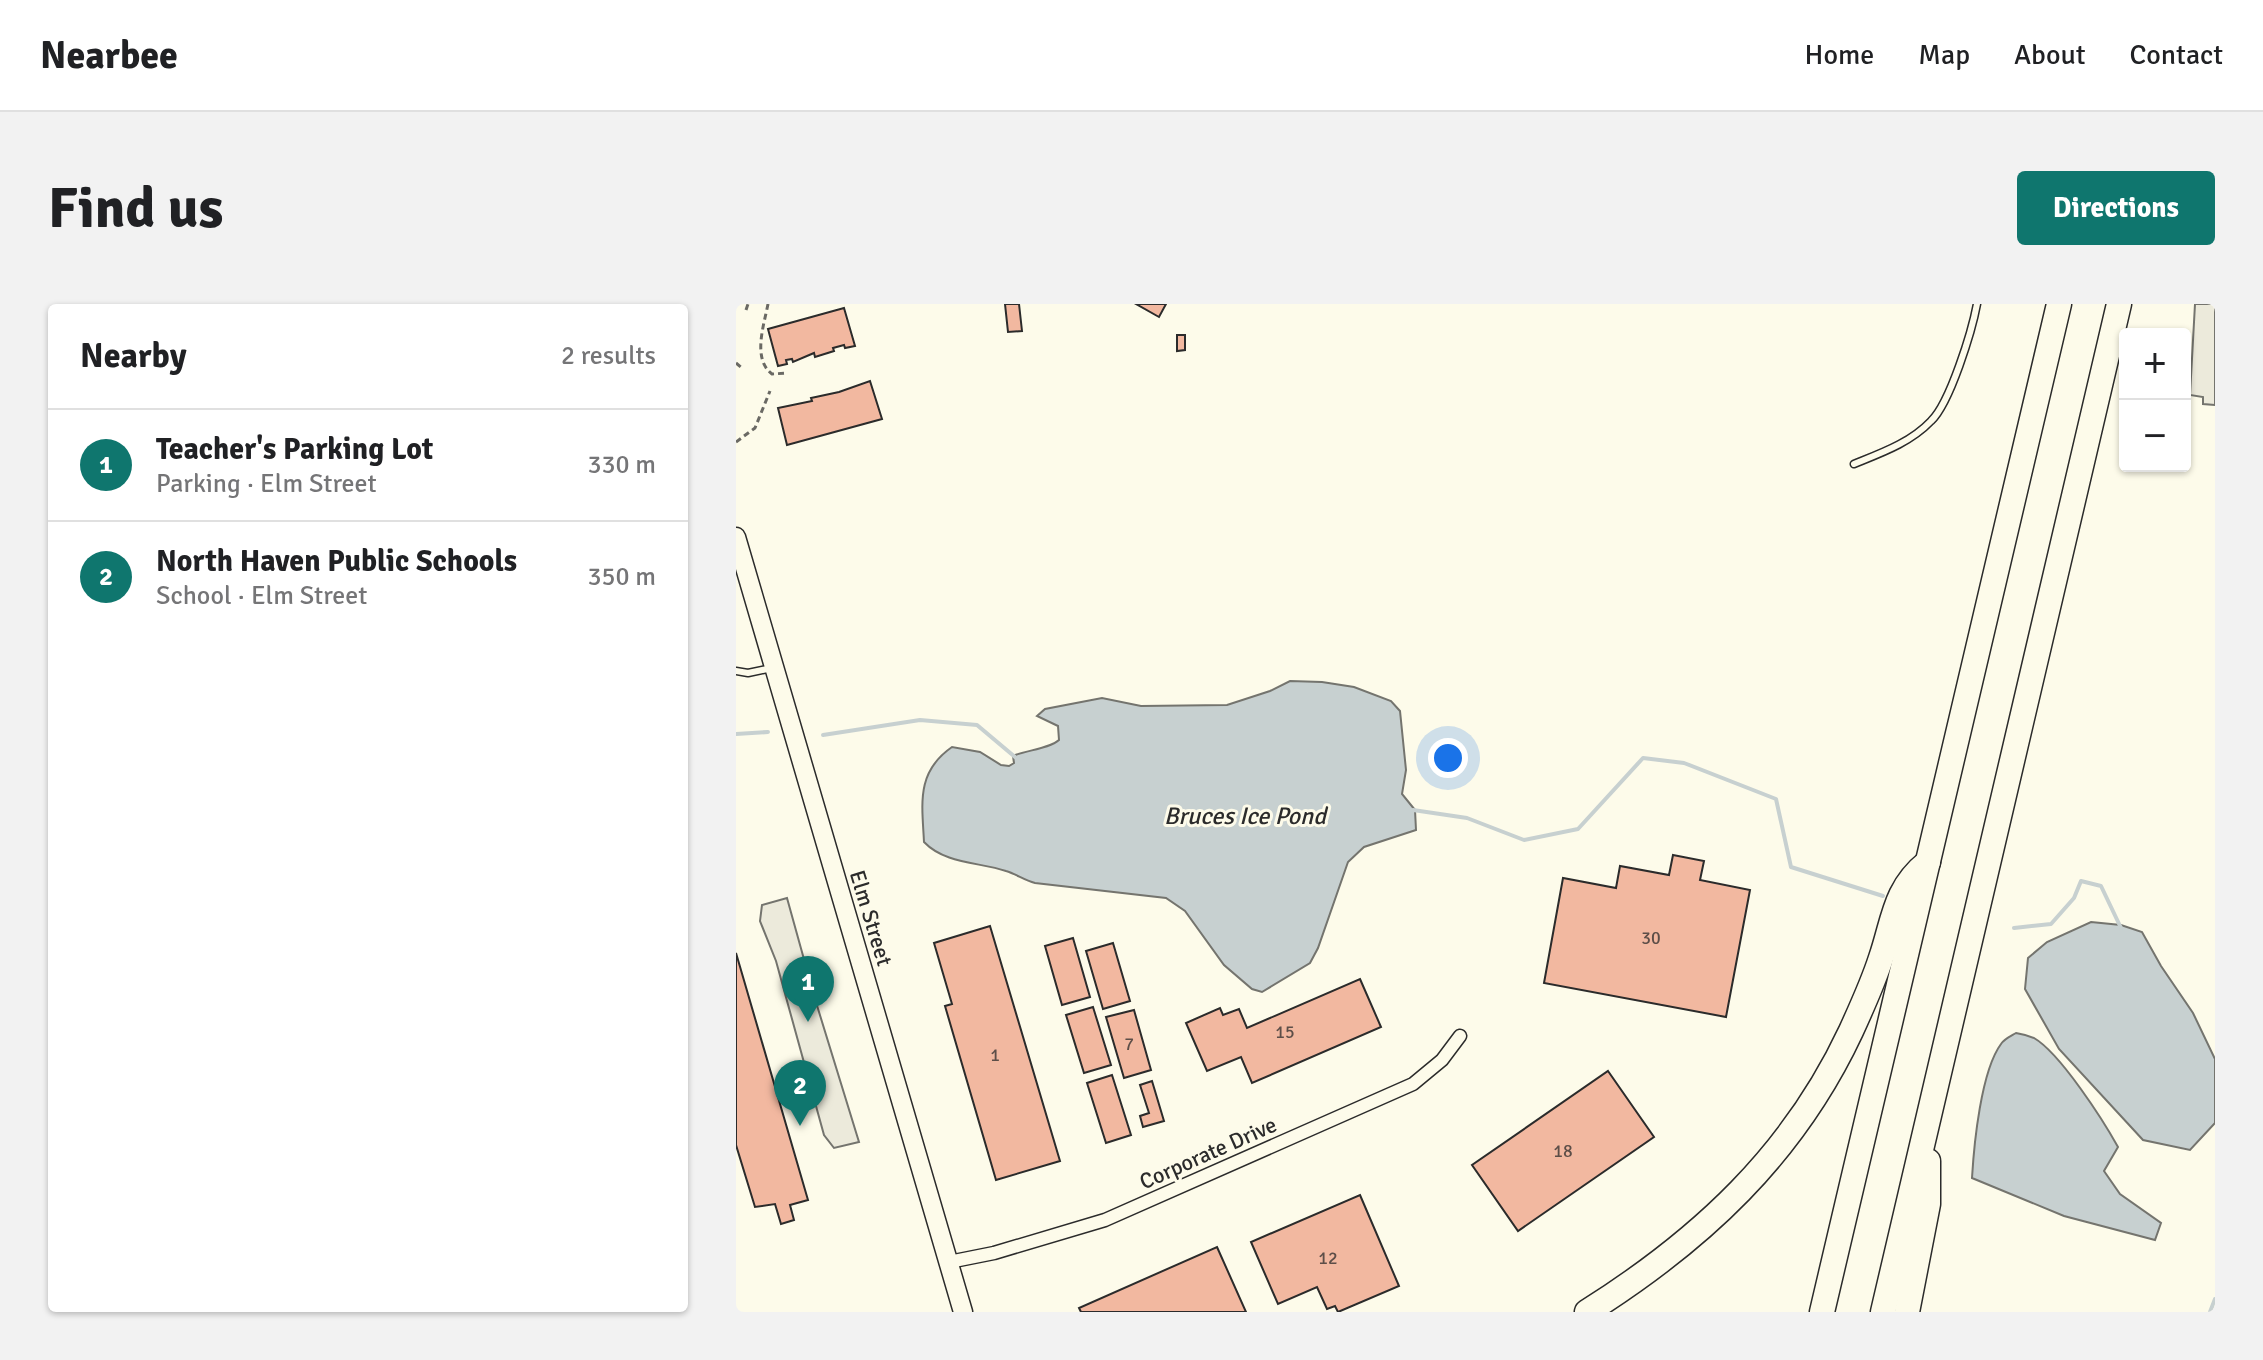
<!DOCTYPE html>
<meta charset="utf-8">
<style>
body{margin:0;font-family:Signika,sans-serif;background:#f2f2f2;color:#202124}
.controls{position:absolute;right:24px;top:24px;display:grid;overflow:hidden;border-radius:8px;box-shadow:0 2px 6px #0004}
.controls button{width:72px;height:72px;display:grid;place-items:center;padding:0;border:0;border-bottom:2px solid #e0e0e0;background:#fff;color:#202124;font:40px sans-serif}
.you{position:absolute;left:712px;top:454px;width:28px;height:28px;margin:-20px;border:6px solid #fff;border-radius:50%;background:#1a73e8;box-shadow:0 0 0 12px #1a73e833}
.badge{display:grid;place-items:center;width:52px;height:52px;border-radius:50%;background:#0f766e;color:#fff;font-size:26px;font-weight:700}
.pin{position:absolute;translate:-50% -66px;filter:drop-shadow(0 2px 4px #0008)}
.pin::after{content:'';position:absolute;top:42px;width:28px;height:24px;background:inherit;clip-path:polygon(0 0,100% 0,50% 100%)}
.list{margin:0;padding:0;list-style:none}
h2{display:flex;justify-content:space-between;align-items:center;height:104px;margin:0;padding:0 32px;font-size:34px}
h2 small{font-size:26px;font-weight:400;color:#757577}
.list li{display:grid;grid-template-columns:52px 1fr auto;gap:24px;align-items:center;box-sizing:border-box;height:112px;padding:0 32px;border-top:2px solid #e0e0e0}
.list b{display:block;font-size:30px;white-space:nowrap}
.list p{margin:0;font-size:26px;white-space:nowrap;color:#757577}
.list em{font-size:26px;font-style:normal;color:#757577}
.map{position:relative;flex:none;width:1479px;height:1008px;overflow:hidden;border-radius:8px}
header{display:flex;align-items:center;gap:48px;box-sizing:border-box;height:112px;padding:0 40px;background:#fff;border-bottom:2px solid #e0e0e0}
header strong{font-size:38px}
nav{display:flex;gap:44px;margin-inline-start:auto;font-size:28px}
.intro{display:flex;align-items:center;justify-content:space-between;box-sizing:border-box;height:192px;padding:0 48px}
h1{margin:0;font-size:56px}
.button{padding:20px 36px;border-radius:8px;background:#0f766e;color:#fff;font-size:28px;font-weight:700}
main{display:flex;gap:48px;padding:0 48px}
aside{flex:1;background:#fff;border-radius:8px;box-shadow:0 2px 6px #0004}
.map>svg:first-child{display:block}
.parking{fill:#eceadb;stroke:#74746e;stroke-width:2}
.water{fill:#c7d0d0;stroke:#74746e;stroke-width:2}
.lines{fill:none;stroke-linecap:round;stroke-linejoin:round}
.stream{stroke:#c7d0d0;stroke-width:4}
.building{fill:#f2b8a0;stroke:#2b2b2b;stroke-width:2}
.lane-casing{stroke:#2b2b2b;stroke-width:9}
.street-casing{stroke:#2b2b2b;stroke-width:15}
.secondary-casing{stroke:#2b2b2b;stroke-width:21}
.highway-casing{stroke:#2b2b2b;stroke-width:27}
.path{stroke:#6a6964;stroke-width:3;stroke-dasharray:6 4;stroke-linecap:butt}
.lane{stroke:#fdfbea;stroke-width:6}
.street{stroke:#fdfbea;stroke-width:12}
.secondary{stroke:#fdfbea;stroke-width:18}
.highway{stroke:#fdfbea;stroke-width:24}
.labels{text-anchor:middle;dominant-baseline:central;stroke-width:6;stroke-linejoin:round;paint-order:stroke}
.number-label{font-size:18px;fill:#5d4e48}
.street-label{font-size:22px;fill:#2b2b2b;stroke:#fdfbea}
.water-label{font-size:24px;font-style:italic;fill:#2b2b2b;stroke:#fdfbea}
</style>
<header>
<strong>Nearbee</strong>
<nav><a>Home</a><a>Map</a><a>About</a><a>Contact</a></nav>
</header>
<div class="intro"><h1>Find us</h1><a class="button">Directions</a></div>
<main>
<aside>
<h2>Nearby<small>2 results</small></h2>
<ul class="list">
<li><span class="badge">1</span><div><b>Teacher's Parking Lot</b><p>Parking · Elm Street</p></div><em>330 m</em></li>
<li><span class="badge">2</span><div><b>North Haven Public Schools</b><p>School · Elm Street</p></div><em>350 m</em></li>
</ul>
</aside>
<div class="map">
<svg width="1479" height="1008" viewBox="0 0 1479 1008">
<rect width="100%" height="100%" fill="#fdfbea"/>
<g class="parking">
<polygon points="1459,0 1479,0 1479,101 1467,100 1467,93 1454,91"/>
<polygon points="51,594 79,695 123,838 98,844 88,831 40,657 24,617 26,601"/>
</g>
<g class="water">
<path d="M554 377 586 378 618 383 655 397 664 407 670 466 666 490 679 506 680 526 628 543 612 558 582 644 574 659 526 688 516 685 488 661 449 607 430 594 299 579C288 576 280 570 270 567 243 558 209 560 188 538 186 499 180 468 216 443L244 448 265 461 273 462 278 459 277 452C290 446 313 445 323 436L322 422 301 412 309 405 366 394 405 402 491 401 534 387Z"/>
<polygon points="1355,618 1385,621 1406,628 1425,662 1457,709 1479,755 1479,819 1454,846 1407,836 1323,745 1289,685 1292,654 1311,638"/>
<path d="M1280 729C1286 730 1293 732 1298 734 1324 749 1367 816 1382 843L1368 867 1384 890 1425 919 1419 936 1328 912 1236 874C1238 840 1245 767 1265 740 1268 735 1275 732 1280 729Z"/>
</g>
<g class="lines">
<g class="stream">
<polyline points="0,430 32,428"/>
<polyline points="87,431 184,416 241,421 279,453"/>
<polyline points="677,506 731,514 788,536 842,525 907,454 948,459 1040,495 1055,563 1147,592"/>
<polyline points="1278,624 1315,620 1338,594 1345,577 1365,582 1385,624"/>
<polyline points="1474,1008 1479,995"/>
</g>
</g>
<g class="building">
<polygon points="269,0 283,0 286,27 272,28"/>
<polygon points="400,0 430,0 423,13"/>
<polygon points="108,4 119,42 109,44 108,41 97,44 98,47 79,53 78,49 57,58 56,55 50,56 51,60 42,62 32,25"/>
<polygon points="441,31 449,31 449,46 441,47"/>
<polygon points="134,77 146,115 51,141 42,104 76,97 75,94 103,88"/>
<polygon points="937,551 968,557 964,576 1014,586 990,713 808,679 827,574 880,584 884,562 933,571"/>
<polygon points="254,622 324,857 260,876 209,702 216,700 198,639"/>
<polygon points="337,634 354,693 326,701 309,642"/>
<polygon points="377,639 394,697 367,705 350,647"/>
<polygon points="0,649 72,896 54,901 58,916 45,920 39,900 19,903 0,841"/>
<polygon points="624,675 645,723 516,779 505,753 471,767 450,719 484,704 487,711 503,705 511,724"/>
<polygon points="357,703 375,761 348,769 330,711"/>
<polygon points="398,706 415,766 388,774 370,713"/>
<polygon points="872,767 918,833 782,927 736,861"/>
<polygon points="376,771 395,831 370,839 351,779"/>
<polygon points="416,777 428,817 407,823 404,812 413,809 404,781"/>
<polygon points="624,891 663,982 602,1008 599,1002 591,1005 581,983 542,1000 515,938"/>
<polygon points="481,943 510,1008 345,1008 343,1004"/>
</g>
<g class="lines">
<g class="lane-casing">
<g id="lane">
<path d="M1118 160C1145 149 1174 139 1195 117 1214 99 1236 27 1241 0"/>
<polyline points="0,367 12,369 36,364"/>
</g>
</g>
<g class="street-casing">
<polyline id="street" points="213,958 258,949 369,916 677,780 706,756 724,732"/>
</g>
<g class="secondary-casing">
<polyline id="secondary" points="0,233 227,1008"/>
</g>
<g class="highway-casing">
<g id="highway">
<path d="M851 1008C965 936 1057 851 1115 727 1126 703 1137 679 1145 654 1158 616 1158 585 1192 558"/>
<polyline points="1086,1008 1323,0"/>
<polyline points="1147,1008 1383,0"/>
<polyline points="1171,1008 1192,900 1192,857"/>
</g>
</g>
<g class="path">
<path d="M32 0C28 21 16 55 36 70L52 69"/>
<polyline points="10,6 12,0"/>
<polyline points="0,59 6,64"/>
<polyline points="0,138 19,124 34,87"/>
</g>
<use href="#lane" class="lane"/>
<use href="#street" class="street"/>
<use href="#secondary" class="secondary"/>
<use href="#highway" class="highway"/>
</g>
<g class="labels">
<g class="number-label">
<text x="915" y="634">30</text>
<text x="549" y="728">15</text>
<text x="393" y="740">7</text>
<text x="259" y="751">1</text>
<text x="827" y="847">18</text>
<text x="592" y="954">12</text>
</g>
<g class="street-label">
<text transform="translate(135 614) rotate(73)">Elm Street</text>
<text transform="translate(472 849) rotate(-24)">Corporate Drive</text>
</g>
<g class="water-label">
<text x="509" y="512">Bruces Ice Pond</text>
</g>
</g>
</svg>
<div class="controls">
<button>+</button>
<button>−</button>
</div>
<div class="you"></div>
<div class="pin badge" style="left:72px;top:718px">1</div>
<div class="pin badge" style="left:64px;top:822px">2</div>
</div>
</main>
